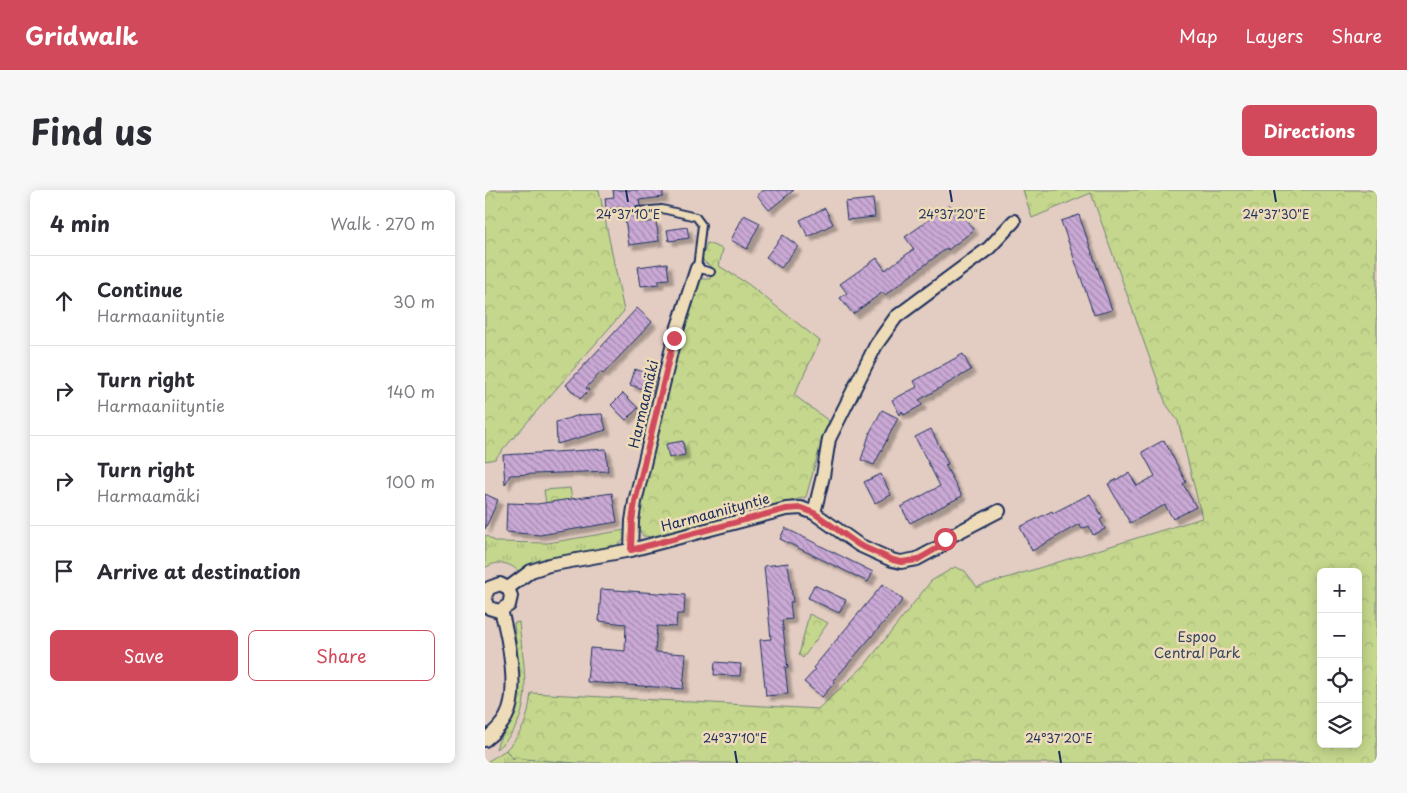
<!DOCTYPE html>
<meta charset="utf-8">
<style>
body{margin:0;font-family:"Playpen Sans",sans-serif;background:#f7f7f7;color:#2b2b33}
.controls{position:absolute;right:15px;bottom:15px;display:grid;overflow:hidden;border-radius:8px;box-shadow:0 2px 12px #0003}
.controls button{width:45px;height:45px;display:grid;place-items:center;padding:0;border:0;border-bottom:1px solid #e1e1e2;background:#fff;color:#2b2b33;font:25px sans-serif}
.stop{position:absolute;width:15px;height:15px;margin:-11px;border:4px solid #d1495b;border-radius:50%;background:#fff}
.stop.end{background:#d1495b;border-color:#fff;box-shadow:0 1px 5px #0008}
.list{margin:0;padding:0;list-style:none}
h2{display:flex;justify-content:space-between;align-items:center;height:65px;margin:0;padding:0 20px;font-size:21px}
h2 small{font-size:16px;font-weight:400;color:#7c7c81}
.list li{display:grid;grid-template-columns:32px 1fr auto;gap:15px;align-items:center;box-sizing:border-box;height:90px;padding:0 20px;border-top:1px solid #e1e1e2}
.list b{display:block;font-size:19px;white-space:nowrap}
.list p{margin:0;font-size:16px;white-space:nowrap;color:#7c7c81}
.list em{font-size:16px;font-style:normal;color:#7c7c81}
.actions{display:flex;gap:10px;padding:15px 20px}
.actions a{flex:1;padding:11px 0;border:1px solid #d1495b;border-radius:8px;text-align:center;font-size:18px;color:#d1495b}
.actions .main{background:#d1495b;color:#fff}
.icon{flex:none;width:28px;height:28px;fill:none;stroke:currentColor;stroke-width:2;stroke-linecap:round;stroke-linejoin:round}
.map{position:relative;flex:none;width:892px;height:573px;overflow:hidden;border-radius:8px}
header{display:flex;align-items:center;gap:30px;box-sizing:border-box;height:70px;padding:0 25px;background:#d1495b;color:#fff}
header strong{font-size:24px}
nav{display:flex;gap:28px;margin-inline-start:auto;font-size:18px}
.intro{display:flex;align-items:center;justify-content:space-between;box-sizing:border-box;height:120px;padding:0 30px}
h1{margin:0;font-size:35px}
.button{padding:12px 22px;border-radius:8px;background:#d1495b;color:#fff;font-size:18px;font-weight:700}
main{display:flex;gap:30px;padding:0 30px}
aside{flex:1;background:#fff;border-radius:8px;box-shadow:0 2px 12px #0003}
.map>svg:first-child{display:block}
.grass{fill:url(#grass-tufts);stroke:#708375}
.forest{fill:url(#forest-crowns);stroke:#708375;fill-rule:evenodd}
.building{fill:url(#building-back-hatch);stroke:#1b2f5e;filter:url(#shadow)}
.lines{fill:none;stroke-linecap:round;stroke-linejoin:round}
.service-casing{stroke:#1b2f5e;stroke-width:10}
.minor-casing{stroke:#1b2f5e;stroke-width:16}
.service{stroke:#eedbb8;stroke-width:6}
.minor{stroke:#eedbb8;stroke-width:12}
.route{stroke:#d1495b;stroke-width:6}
.ticks{fill:none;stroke:#1b2f5e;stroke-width:2}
.labels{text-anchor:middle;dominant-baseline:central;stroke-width:5;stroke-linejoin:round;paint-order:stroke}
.street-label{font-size:14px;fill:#1b2f5e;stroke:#eedbb8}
.park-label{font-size:14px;fill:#344865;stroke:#eedbb8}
.ticks-label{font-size:12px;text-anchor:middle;fill:#1b2f5e;stroke:#eedbb8;stroke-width:5;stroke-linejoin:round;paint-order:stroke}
</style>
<header>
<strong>Gridwalk</strong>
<nav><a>Map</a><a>Layers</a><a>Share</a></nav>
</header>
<div class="intro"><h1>Find us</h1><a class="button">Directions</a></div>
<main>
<aside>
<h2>4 min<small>Walk · 270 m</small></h2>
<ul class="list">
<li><svg class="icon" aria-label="ahead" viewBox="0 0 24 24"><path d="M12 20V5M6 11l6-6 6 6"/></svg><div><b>Continue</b><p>Harmaaniityntie</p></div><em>30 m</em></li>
<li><svg class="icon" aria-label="right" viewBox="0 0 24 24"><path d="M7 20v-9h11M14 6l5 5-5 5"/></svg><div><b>Turn right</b><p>Harmaaniityntie</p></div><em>140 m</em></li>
<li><svg class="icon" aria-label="right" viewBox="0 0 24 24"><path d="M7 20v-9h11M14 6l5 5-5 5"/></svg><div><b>Turn right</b><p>Harmaamäki</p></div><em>100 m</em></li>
<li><svg class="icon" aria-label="arrive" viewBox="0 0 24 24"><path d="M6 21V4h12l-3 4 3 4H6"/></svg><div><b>Arrive at destination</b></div></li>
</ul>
<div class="actions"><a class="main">Save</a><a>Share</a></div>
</aside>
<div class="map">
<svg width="892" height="573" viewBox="0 0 892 573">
<defs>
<pattern id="grass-tufts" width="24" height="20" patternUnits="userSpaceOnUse" patternTransform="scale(1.25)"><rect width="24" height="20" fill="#c4d78c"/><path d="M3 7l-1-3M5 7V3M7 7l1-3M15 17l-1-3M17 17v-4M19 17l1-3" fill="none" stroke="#a8b97b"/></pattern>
<pattern id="forest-crowns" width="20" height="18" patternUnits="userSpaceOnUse" patternTransform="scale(1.25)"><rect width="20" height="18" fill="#c4d78c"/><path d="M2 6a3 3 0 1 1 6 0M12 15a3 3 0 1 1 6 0" fill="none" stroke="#a8b97b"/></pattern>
<pattern id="building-back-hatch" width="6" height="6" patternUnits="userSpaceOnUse" patternTransform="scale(1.25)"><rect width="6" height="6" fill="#caa9d5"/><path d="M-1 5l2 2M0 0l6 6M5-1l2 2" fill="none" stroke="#a38ab0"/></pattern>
<filter id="shadow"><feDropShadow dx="4.5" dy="4.5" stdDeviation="1" flood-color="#0004"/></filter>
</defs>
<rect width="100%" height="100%" fill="#e3ccc1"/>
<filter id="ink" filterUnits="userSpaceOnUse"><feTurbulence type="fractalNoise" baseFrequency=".02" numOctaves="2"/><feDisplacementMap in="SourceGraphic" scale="10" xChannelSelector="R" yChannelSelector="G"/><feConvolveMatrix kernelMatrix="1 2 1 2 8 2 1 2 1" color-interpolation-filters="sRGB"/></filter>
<g filter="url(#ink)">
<g class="grass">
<path d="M140 340C141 348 138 352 131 356L65 368 34 382C25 372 11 370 0 378V345L11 352 63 353Z"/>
<path d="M34 432C38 477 53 528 11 559 14 545 26 536 31 522 39 499 31 458 29 433Z"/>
<polygon points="21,560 27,568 91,573 0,573"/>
</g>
<g class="forest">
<polygon points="0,0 114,0 139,121 10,269 0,271"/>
<path d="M538 0H892V573H91L27 568 21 560C40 539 42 531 46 503L333 519 380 475 446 391 470 377 480 381 492 397 717 328 693 231 681 214 606 3 547 28ZM836 382H873V554H836Z"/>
<polygon points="222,53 238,59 234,76 263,94 335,151 309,205 344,231 338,246 321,307 169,347 158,346 153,337 151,330 208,96 216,89 225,89 227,77 219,72 217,67"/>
<polygon points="85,298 87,309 61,313 59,300"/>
<polygon points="324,424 343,433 318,468 314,465"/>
</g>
<g class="building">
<polygon points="128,0 178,0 178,7 154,10 155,16 151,17 149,21 151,25 156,26 157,33 171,31 174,51 144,55 138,17 121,19 120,8 129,7"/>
<polygon points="279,0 309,0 284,20 272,5"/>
<polygon points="388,9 390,27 362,30 360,12"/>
<polygon points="465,15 475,28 478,26 489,40 463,60 462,58 400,105 398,102 368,124 355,108 362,103 355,94 392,68 400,80 429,59 420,47"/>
<polygon points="340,18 348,34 323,47 315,30"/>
<polygon points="259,25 275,33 262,59 246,50"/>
<polygon points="594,25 627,120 609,125 576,31"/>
<polygon points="202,37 204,48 184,51 182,40"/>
<polygon points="298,45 313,56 296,78 281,67"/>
<polygon points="182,73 184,89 174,90 174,94 156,96 153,77"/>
<polygon points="152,118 167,132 118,184 116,182 101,198 104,200 95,209 81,195"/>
<polygon points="478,164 486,180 434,210 437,215 419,225 417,221 415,225 407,210 432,197 429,191"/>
<polygon points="150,179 170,186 165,201 145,195"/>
<polygon points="138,203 153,218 141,230 126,215"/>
<polygon points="397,220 413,228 389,275 376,270 385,242"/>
<polygon points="117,224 121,240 72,254 71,232 95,225"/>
<polygon points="446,239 463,274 460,275 477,306 425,333 416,317 455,296 430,247"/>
<polygon points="679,250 701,292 698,294 711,317 688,329 680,315 645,333 623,294 644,283 652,296 670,286 657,262"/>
<polygon points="198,251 200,265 184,268 181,254"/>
<polygon points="121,259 123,281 25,285 20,295 18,265"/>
<polygon points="396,284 406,305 390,313 379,292"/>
<polygon points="127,303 132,332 55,345 21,342 22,313 52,314"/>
<polygon points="0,304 13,310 0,339"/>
<polygon points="605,304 618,328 615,330 620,339 608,345 604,336 597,339 594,334 547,361 535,337 567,321 568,323"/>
<polygon points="300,338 388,382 383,392 295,349"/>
<polygon points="303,373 308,412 305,412 307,429 297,430 303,479 300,476 303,504 281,506 275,450 286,449 279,376"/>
<polygon points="398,394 418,410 349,490 350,492 337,507 319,492 330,480 328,478"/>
<polygon points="329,395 361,410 354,423 323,408"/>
<polygon points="116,399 200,405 199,424 192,424 191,437 172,436 170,462 201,464 198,499 102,492 105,458 140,461 141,434 114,431"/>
<polygon points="230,472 256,474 255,486 229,485"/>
</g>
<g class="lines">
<g class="service-casing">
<polyline id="service" points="154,21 177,19 211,27 217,35 212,78 226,82"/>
</g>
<g class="minor-casing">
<g id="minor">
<polyline points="329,323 338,286 344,249 391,155 411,127 504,58 529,31"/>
<polyline points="146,360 147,331 150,312 189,149 212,78"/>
<polyline points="23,398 46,381 64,375 146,360 301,319 316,318 329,323 374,355 407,370 416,372 432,369 456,356 460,349 514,321"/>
<polyline points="0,406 4,398 15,394 23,398 26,406 24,415 14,421 4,418 0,408"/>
<path d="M0 550C8 543 16 537 21 527 35 503 23 446 16 420"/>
</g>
</g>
<use href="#service" class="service"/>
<use href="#minor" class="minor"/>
</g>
</g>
<g class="lines" filter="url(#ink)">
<polyline class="route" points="189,148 150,312 147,331 146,360 301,319 316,318 329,323 374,355 408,370 416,372 432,370 456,356 460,349"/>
</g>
<path class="ticks" d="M141 0 143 12M465 0 467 12M789 0 791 12M250 561 252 573M574 561 576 573"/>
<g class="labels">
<g class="street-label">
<text transform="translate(158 214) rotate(-77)">Harmaamäki</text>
<text transform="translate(230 322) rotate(-15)">Harmaaniityntie</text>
</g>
<g class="park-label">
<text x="712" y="446">Espoo<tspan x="712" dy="16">Central Park</tspan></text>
</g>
</g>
<g class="ticks-label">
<text x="143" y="29">24°37'10"E</text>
<text x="467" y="29">24°37'20"E</text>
<text x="791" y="29">24°37'30"E</text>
<text x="250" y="553">24°37'10"E</text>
<text x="574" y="553">24°37'20"E</text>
</g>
</svg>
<div class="controls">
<button>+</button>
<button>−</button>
<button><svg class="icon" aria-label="locate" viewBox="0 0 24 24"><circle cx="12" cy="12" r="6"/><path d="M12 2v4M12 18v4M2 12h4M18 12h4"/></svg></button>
<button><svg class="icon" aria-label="layers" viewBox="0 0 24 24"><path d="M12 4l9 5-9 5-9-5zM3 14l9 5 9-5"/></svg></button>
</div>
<div class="stop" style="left:460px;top:349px"></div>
<div class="stop end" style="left:189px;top:148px"></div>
</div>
</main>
